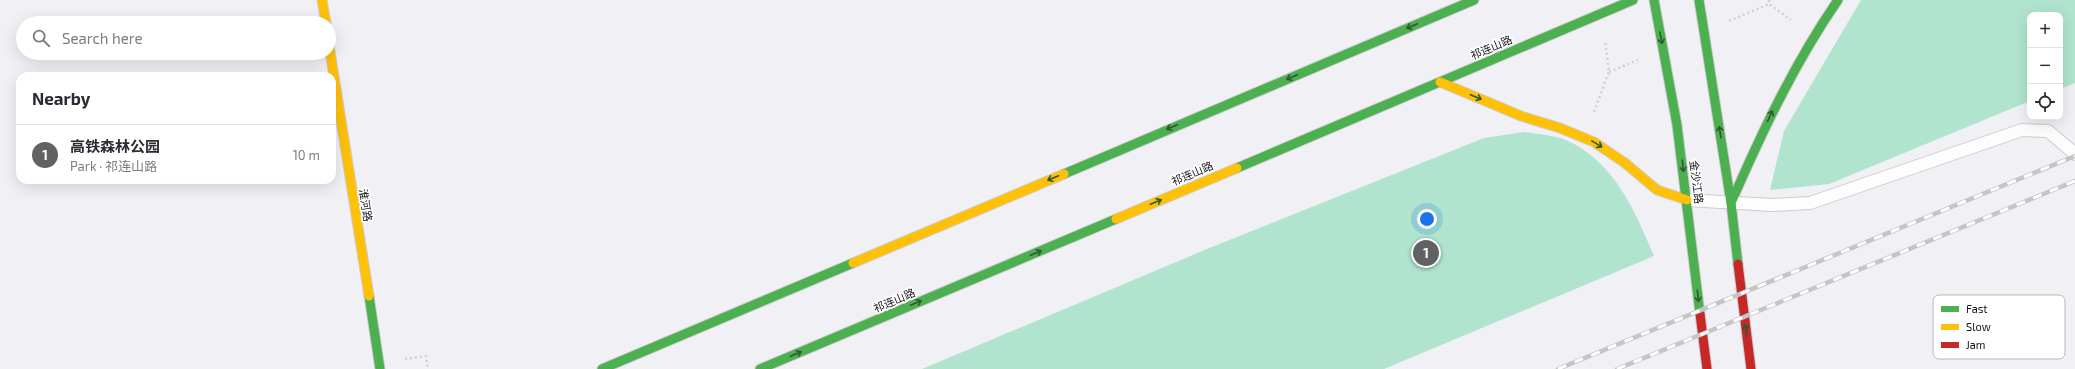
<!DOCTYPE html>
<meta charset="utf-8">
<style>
body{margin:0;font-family:"Exo 2","Noto Sans SC",sans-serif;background:#f2f2f3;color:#2b2b33}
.controls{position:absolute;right:12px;top:12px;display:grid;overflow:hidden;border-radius:8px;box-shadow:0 4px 16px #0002}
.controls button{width:36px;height:36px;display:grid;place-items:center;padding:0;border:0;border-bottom:1px solid #e1e1e2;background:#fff;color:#2b2b33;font:20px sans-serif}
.you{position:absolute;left:1427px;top:219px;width:14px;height:14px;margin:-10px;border:3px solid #fff;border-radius:50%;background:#1a73e8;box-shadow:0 0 0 6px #1a73e833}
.badge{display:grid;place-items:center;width:26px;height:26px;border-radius:50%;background:#626265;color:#fff;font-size:13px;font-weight:700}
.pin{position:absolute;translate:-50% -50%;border:2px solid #fff;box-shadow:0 1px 4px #0006}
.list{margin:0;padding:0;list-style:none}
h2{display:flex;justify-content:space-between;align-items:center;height:52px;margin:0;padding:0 16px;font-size:17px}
h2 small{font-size:13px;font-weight:400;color:#7c7c81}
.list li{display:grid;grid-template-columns:26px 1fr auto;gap:12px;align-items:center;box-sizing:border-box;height:60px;padding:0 16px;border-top:1px solid #e1e1e2}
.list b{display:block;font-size:15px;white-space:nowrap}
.list p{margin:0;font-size:13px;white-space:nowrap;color:#7c7c81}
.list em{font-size:13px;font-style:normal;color:#7c7c81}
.icon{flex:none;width:22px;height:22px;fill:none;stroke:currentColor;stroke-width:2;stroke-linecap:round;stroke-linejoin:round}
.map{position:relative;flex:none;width:2075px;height:369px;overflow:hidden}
.search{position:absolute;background:#fff;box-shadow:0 4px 16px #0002;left:16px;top:16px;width:320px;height:44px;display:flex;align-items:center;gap:10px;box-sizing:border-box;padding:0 14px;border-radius:22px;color:#7c7c81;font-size:15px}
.panel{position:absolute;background:#fff;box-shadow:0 4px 16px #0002;left:16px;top:72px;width:320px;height:112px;border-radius:12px}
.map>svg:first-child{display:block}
.green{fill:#b0e4ce}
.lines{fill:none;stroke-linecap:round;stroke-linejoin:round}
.lane-casing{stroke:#ccccd0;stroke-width:14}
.fast-casing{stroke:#ccccd0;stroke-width:11}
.slow-casing{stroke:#ccccd0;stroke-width:11}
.jam-casing{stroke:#ccccd0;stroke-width:11}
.path{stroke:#d0d0d1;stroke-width:2.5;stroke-dasharray:2 3;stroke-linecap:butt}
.lane{stroke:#fdfdfe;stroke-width:12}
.fast{stroke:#4caf50;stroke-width:9}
.slow{stroke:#ffc107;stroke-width:9}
.jam{stroke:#c62828;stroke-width:9}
.rail-casing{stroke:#c5c5c5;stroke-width:4.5}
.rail{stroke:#fff;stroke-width:3;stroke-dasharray:9;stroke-linecap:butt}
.oneway{stroke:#2e5a31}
.labels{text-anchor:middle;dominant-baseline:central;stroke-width:3.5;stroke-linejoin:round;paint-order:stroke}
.street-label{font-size:11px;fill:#151518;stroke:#fff}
.key{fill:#fff;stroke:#b9b9ba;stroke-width:1}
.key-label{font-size:11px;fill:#151518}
</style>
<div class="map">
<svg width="2075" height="369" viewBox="0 0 2075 369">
<rect width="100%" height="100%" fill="#f0f0f5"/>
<g class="green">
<polygon points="1861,0 2075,0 2075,83 2060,89 2060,15 2030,15 2030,101 1829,184 1770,190 1784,131"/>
<path d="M1524 132C1537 134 1553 135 1566 140 1614 161 1635 211 1654 256L1384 369H922L1207 249 1484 138Z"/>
</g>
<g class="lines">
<g class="lane-casing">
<polyline id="lane" points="1687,200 1772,205 1810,203 2022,130 2048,131 2075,154"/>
</g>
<g class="fast-casing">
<g id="fast">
<polyline points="1654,0 1677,125 1700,314"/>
<polyline points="1699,0 1731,203 1738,264"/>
<polyline points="1237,168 1633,0"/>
<polyline points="1064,174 1474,0"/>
<path d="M1731 203C1762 132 1794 64 1838 0"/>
<polyline points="369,296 380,369"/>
<polyline points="602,369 853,263"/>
<polyline points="760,369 1116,219"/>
</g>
</g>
<g class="slow-casing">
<g id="slow">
<polyline points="322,0 326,23"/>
<polyline points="329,45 369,296"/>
<polyline points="1440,82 1521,116 1560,128 1594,142 1625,163 1657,190 1687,200"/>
<polyline points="1116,219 1237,168"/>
<polyline points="853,263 1064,174"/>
</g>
</g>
<g class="jam-casing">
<g id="jam">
<polyline points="1738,264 1751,369"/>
<polyline points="1700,314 1707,369"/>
</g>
</g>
<g class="path">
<polyline points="1769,0 1769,4 1791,20"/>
<polyline points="1729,21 1769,4"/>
<polyline points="1609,72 1638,60"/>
<polyline points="1594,112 1609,72 1605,40"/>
<polyline points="405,359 426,356 428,369"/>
</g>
<use href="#lane" class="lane"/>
<use href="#fast" class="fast"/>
<use href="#slow" class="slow"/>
<use href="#jam" class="jam"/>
<g class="rail-casing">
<g id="rail">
<polyline points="1558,369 2075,156"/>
<polyline points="1617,369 2075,181"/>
</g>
</g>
<use href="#rail" class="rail"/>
</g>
<defs><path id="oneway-shaft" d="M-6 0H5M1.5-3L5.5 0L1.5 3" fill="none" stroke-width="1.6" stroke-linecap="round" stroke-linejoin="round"/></defs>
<g class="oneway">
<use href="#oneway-shaft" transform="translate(1412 26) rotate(157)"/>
<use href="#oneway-shaft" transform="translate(1661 38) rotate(79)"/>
<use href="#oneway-shaft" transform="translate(1292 77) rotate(157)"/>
<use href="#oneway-shaft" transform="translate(1476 97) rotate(23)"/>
<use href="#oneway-shaft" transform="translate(1770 116) rotate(-66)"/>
<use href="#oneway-shaft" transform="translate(1172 127) rotate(157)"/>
<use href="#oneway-shaft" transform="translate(1720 132) rotate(-99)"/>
<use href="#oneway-shaft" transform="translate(1597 144) rotate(31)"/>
<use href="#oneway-shaft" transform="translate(1683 166) rotate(83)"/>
<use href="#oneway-shaft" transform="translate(1053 178) rotate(157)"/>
<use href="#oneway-shaft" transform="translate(1156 202) rotate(-23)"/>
<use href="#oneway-shaft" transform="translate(1036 253) rotate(-23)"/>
<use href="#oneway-shaft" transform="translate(1698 296) rotate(83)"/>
<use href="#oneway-shaft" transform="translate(916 303) rotate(-23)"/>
<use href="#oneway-shaft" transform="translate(1746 330) rotate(-97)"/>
<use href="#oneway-shaft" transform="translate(796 354) rotate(-23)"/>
</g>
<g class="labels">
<g class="street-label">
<text transform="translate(1491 47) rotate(-23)">祁连山路</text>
<text transform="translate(1192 173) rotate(-23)">祁连山路</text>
<text transform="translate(1697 182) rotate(83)">金沙江路</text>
<text transform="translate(366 205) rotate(81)">淮河路</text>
<text transform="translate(894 300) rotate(-23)">祁连山路</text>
</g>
</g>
<rect x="1933" y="295" width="132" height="64" rx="6" class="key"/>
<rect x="1941" y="306" width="18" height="6" fill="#4caf50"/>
<rect x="1941" y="324" width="18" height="6" fill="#ffc107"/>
<rect x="1941" y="342" width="18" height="6" fill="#c62828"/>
<g class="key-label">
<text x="1966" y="313">Fast</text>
<text x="1966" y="331">Slow</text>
<text x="1966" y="349">Jam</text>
</g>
</svg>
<div class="controls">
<button>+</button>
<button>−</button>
<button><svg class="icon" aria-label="locate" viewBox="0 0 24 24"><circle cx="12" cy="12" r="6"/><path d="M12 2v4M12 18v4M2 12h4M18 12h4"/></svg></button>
</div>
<div class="you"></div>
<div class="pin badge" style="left:1426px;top:253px">1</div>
<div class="search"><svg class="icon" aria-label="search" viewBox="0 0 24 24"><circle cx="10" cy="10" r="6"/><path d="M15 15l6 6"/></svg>Search here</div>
<section class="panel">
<h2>Nearby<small></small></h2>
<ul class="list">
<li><span class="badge">1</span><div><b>高铁森林公园</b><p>Park · 祁连山路</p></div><em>10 m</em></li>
</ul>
</section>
</div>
